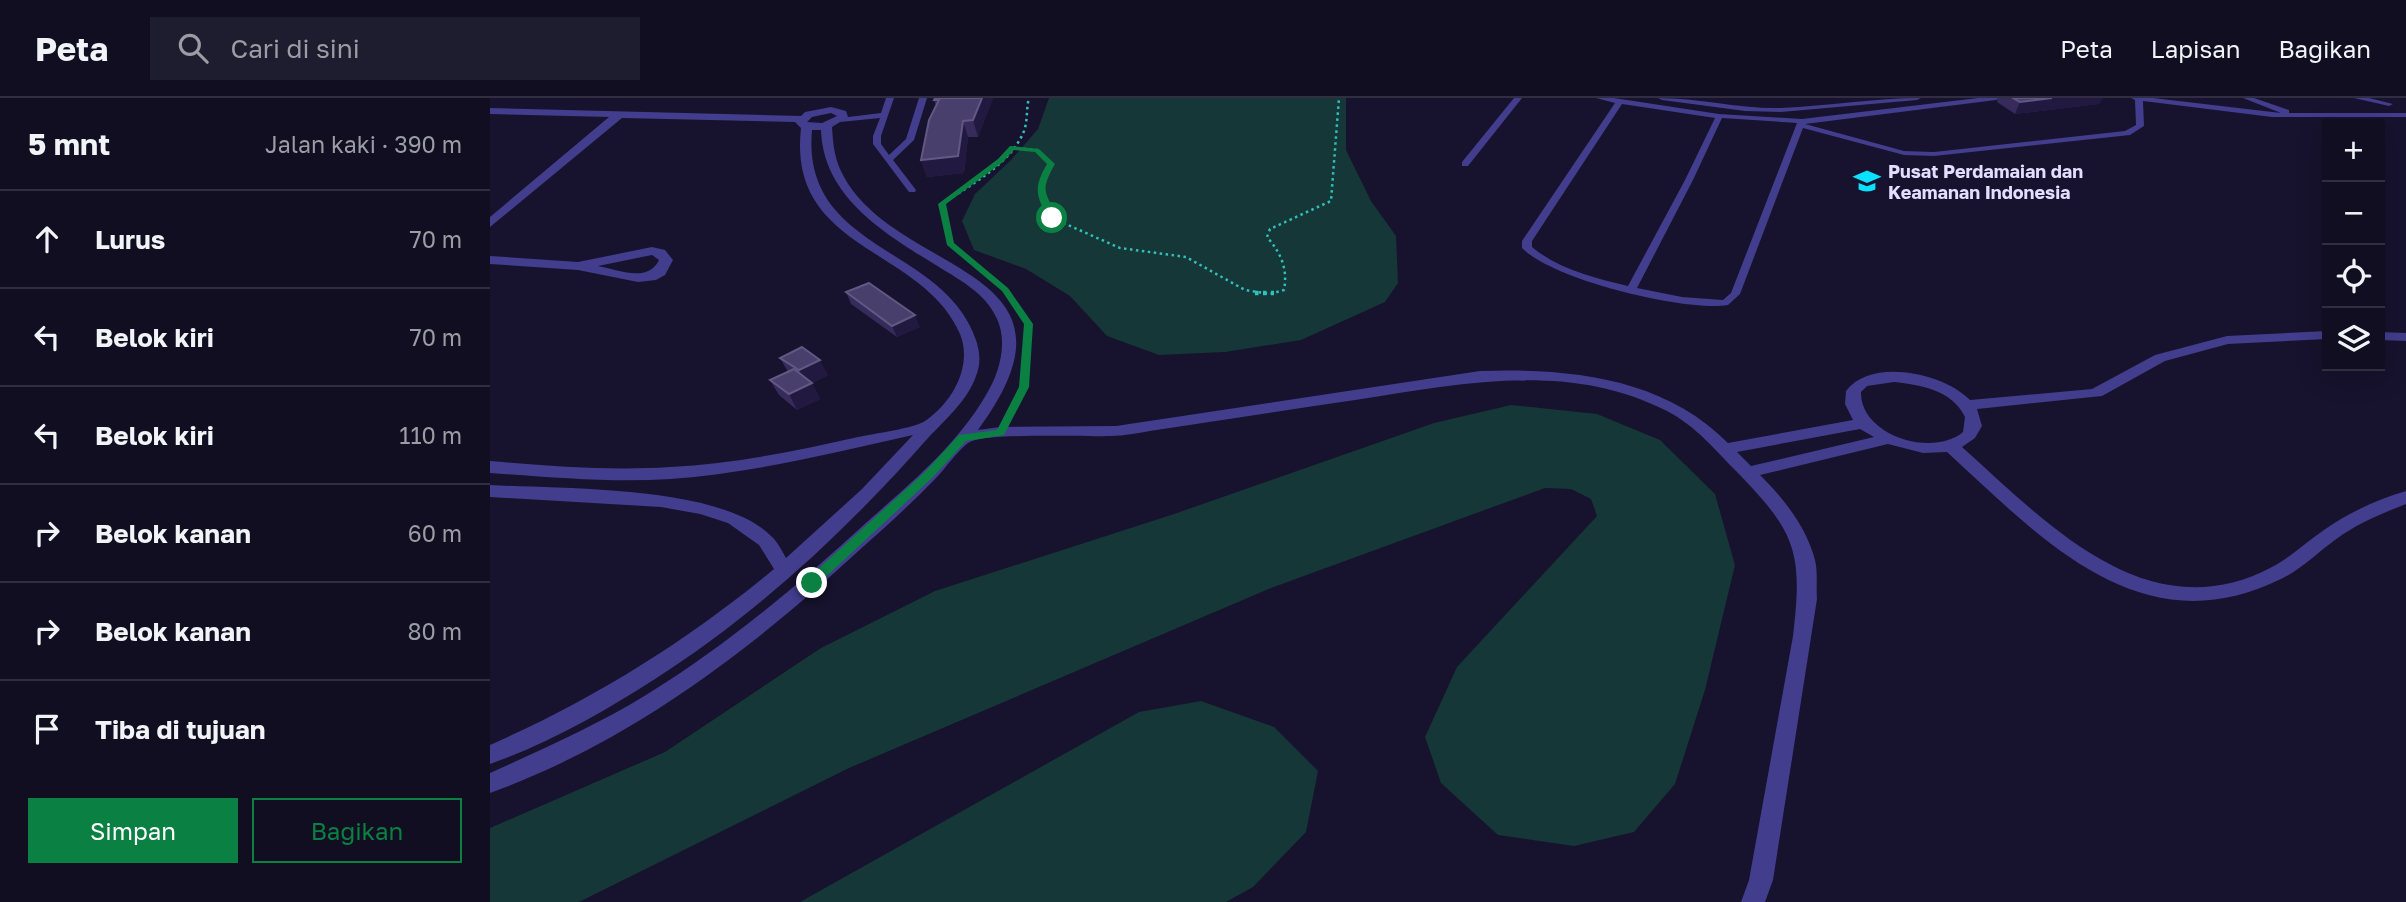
<!DOCTYPE html>
<html lang="id">
<meta charset="utf-8">
<style>
body{margin:0;font-family:"Golos Text",sans-serif;background:#1e1c2f;color:#f1f3f6}
.controls{position:absolute;right:21px;top:21px;display:grid;overflow:hidden;border-radius:0px;box-shadow:0 7px 28px #0002}
.controls button{width:63px;height:63px;display:grid;place-items:center;padding:0;border:0;border-bottom:2px solid #302e40;background:#110e22;color:#f1f3f6;font:35px sans-serif}
.stop{position:absolute;width:21px;height:21px;margin:-16px;border:5px solid #0b8043;border-radius:50%;background:#fff}
.stop.end{background:#0b8043;border-color:#fff;box-shadow:0 2px 7px #0008}
.list{margin:0;padding:0;list-style:none}
h2{display:flex;justify-content:space-between;align-items:center;height:91px;margin:0;padding:0 28px;font-size:30px}
h2 small{font-size:23px;font-weight:400;color:#9c9ca5}
.list li{display:grid;grid-template-columns:46px 1fr auto;gap:21px;align-items:center;box-sizing:border-box;height:98px;padding:0 28px;border-top:2px solid #302e40}
.list b{display:block;font-size:26px;white-space:nowrap}
.list em{font-size:23px;font-style:normal;color:#9c9ca5}
.actions{display:flex;gap:14px;padding:21px 28px}
.actions a{flex:1;padding:16px 0;border:2px solid #0b8043;border-radius:0px;text-align:center;font-size:24px;color:#0b8043}
.actions .main{background:#0b8043;color:#fff}
.icon{flex:none;width:38px;height:38px;fill:none;stroke:currentColor;stroke-width:2;stroke-linecap:round;stroke-linejoin:round}
.map{position:relative;flex:none;width:1916px;height:804px;overflow:hidden}
header{display:flex;align-items:center;gap:42px;box-sizing:border-box;height:98px;padding:0 35px;background:#110e22;border-bottom:2px solid #302e40}
header strong{font-size:33px}
nav{display:flex;gap:38px;margin-inline-start:auto;font-size:24px}
.search{width:490px;height:63px;background:#1e1c2f;display:flex;align-items:center;gap:18px;box-sizing:border-box;padding:0 24px;border-radius:0px;color:#9c9ca5;font-size:26px}
main{display:flex}
aside{flex:1;background:#110e22}
.map>svg:first-child{display:block}
.green{fill:#153737}
.lines{fill:none;stroke-linecap:round;stroke-linejoin:round}
.path-far1{stroke:#31c0bb;stroke-width:2.5;stroke-dasharray:2.5 3.5;stroke-linecap:butt}
.path{stroke:#31c0bb;stroke-width:4.5;stroke-dasharray:3.5 4.5;stroke-linecap:butt}
.lane{fill:#423d8c;fill-rule:evenodd}
.street{fill:#423d8c;fill-rule:evenodd}
.wall{fill:#362b5a}
.shaded-wall{fill:#221941}
.building{fill:#493f6c;stroke:#615883;stroke-width:2}
.route{fill:#0b8043}
.labels{text-anchor:middle;dominant-baseline:central;stroke-width:5;stroke-linejoin:round;paint-order:stroke}
.far-poi-label{font-size:18px;font-weight:bold;fill:#e3deff;stroke:#17122d;text-anchor:start}
</style>
<header>
<strong>Peta</strong>
<div class="search"><svg class="icon" aria-label="search" viewBox="0 0 24 24"><circle cx="10" cy="10" r="6"/><path d="M15 15l6 6"/></svg>Cari di sini</div>
<nav><a>Peta</a><a>Lapisan</a><a>Bagikan</a></nav>
</header>
<main>
<aside>
<h2>5 mnt<small>Jalan kaki · 390 m</small></h2>
<ul class="list">
<li><svg class="icon" aria-label="ahead" viewBox="0 0 24 24"><path d="M12 20V5M6 11l6-6 6 6"/></svg><div><b>Lurus</b></div><em>70 m</em></li>
<li><svg class="icon" aria-label="left" viewBox="0 0 24 24"><path d="M17 20v-9H6M10 6l-5 5 5 5"/></svg><div><b>Belok kiri</b></div><em>70 m</em></li>
<li><svg class="icon" aria-label="left" viewBox="0 0 24 24"><path d="M17 20v-9H6M10 6l-5 5 5 5"/></svg><div><b>Belok kiri</b></div><em>110 m</em></li>
<li><svg class="icon" aria-label="right" viewBox="0 0 24 24"><path d="M7 20v-9h11M14 6l5 5-5 5"/></svg><div><b>Belok kanan</b></div><em>60 m</em></li>
<li><svg class="icon" aria-label="right" viewBox="0 0 24 24"><path d="M7 20v-9h11M14 6l5 5-5 5"/></svg><div><b>Belok kanan</b></div><em>80 m</em></li>
<li><svg class="icon" aria-label="arrive" viewBox="0 0 24 24"><path d="M6 21V4h12l-3 4 3 4H6"/></svg><div><b>Tiba di tujuan</b></div></li>
</ul>
<div class="actions"><a class="main">Simpan</a><a>Bagikan</a></div>
</aside>
<div class="map">
<svg width="1916" height="804" viewBox="0 0 1916 804">
<rect width="100%" height="100%" fill="#17122d"/>
<g class="green">
<polygon points="559,0 856,0 856,52 881,103 906,138 908,185 895,204 811,242 735,254 669,257 617,238 580,198 536,171 484,152 472,123 485,96 520,63 548,31"/>
<polygon points="1021,307 1107,316 1170,342 1225,396 1245,467 1215,592 1185,686 1144,734 1084,748 1008,737 951,685 935,639 967,569 1107,418 1101,401 1081,391 1055,390 781,490 359,670 89,804 0,804 0,730 175,654 331,550 445,493 684,416 944,325"/>
<polygon points="711,603 784,629 828,673 816,734 763,789 736,804 310,804 649,614"/>
</g>
<g class="lines">
<g class="path-far1">
<path d="M522 50 547 52 561 66C550 87 552 99 562 120L630 150 696 159 755 192 780 196 794 192C798 171 791 155 777 139L780 131 841 103 849 0"/>
<path d="M479 161 460 145 452 106C480 87 521 66 534 33 538 22 536 11 539 0"/>
</g>
<g class="path">
<polyline points="765,195 784,195"/>
<polyline points="529,212 539,226 538,235"/>
<polyline points="519,318 535,289 537,247"/>
</g>
<g class="lane">
<polygon points="396,0 404,0 391,38 391,46 399,57 416,41 429,0 437,0 424,42 403,62 426,92 425,94 419,94 383,46 383,38 390,20 350,24 346,22 350,20 391,15"/>
<polygon points="1024,0 1032,0 978,68 972,68 972,64"/>
<path d="M1106 0H1124L1229 16 1312 21 1488 0H1510L1506 2 1315 26 1414 53 1444 54 1635 33 1646 27 1645 2 1641 0H1663L1791 15 1753 0H1764L1799 12V15H1916V19H1782L1653 3 1654 28 1640 37 1444 58 1414 57 1313 30 1250 196 1238 207C1195 214 1063 182 1032 150V143L1125 5ZM1132 6 1225 20 1195 82 1138 188C1105 180 1068 171 1042 149V143ZM1232 20 1307 25 1241 195 1233 202 1192 199 1147 190 1203 82Z"/>
<path d="M1168 0C1210 0 1250 11 1291 10 1338 8 1384 0 1431 0L1427 2 1291 14 1255 13 1172 2Z"/>
<polygon points="1864,0 1879,0 1903,6 1899,8"/>
</g>
<g class="street">
<path d="M341 9 356 13 358 19 342 29C343 44 344 57 350 71 399 180 612 164 488 332L510 329 626 328 990 273C1078 270 1173 279 1238 345L1363 322 1355 306 1356 293C1381 259 1454 275 1480 302L1602 291 1665 257 1737 238 1837 233V241L1738 246 1675 263 1612 298 1487 311 1492 328 1485 340 1472 349C1557 425 1658 535 1782 469 1801 459 1816 444 1834 432 1858 415 1888 401 1916 393V406C1891 416 1866 426 1845 442 1828 454 1813 470 1793 480 1652 551 1553 442 1457 354L1433 355 1398 346 1270 377C1294 401 1316 428 1325 462 1328 474 1326 489 1327 501L1283 782 1275 804H1251L1259 782 1303 538C1313 454 1306 435 1248 375 1226 353 1206 328 1177 313 1078 262 969 286 865 302 797 312 728 323 660 333 647 335 634 338 621 338 595 339 495 334 478 345 468 352 455 371 446 380 420 407 392 432 364 457 257 555 138 645 0 695V675C53 651 107 627 156 597 236 548 308 487 377 424 420 386 467 347 496 297 510 274 519 242 505 217 494 195 470 182 449 169 397 137 333 100 331 32H322C311 154 454 147 486 242 490 254 491 266 486 278 478 302 455 322 438 340 358 431 267 516 165 581 114 614 57 646 0 666V647C104 601 197 543 284 471L269 447 238 425 210 416 171 409 0 399V387C71 391 231 387 281 438 287 443 292 453 296 460L372 391 423 337C343 355 263 375 181 381 121 385 60 379 0 375V363C60 368 120 373 180 369 244 366 306 353 368 339 382 336 426 330 435 323 462 305 483 268 470 236 432 148 297 154 311 30L305 24 132 20 0 129V119L119 19 0 16V10L311 18 315 14ZM341 15 347 18 332 25 317 24 322 19ZM1404 284C1431 287 1462 292 1475 319L1473 334C1442 360 1370 337 1371 294L1377 288ZM1370 331 1384 339 1261 368 1247 354Z"/>
<path d="M162 149 175 152 183 162 175 177 166 182 148 184 88 172 0 166V158L88 164ZM162 157 169 162C158 185 129 172 108 168Z"/>
<polygon points="1890,234 1916,235 1916,243 1890,242"/>
</g>
</g>
<g class="wall">
<polygon points="503,0 488,39 478,39 474,75 437,79 431,62 446,8 444,2"/>
<polygon points="1508,0 1612,0 1609,6 1525,16 1507,4"/>
<polygon points="356,194 430,229 407,239 361,206"/>
<polygon points="290,260 338,277 322,285 330,301 307,312 289,297 280,282 298,274"/>
</g>
<g class="shaded-wall">
<polygon points="492,0 503,0 488,39 483,22"/>
<polygon points="1562,0 1612,0 1609,6 1525,16 1530,4"/>
<polygon points="473,23 478,39 474,75 437,79 431,62"/>
<polygon points="425,217 430,229 407,239 402,228"/>
<polygon points="330,262 338,277 317,287 309,272"/>
<polygon points="322,285 330,301 307,312 299,296"/>
</g>
<g class="building">
<polygon points="445,0 492,0 483,22 473,23 468,58 431,62 439,22 449,2 444,2"/>
<polygon points="1523,0 1562,0 1530,4"/>
<polygon points="379,185 425,217 402,228 356,194"/>
<polygon points="312,249 330,262 309,272 290,260"/>
<polygon points="304,271 322,285 299,296 280,282"/>
</g>
<path class="route" d="M520 48 549 51 565 66C546 99 561 94 565 122H559C546 98 543 90 557 66L545 54 524 52 513 64 456 106 464 145 518 190 543 226 539 289 514 337 476 343 442 380 326 488H317V481L434 375 469 337 507 332 529 289 534 226 512 193 457 147 448 106 508 61Z"/>
<defs>
<g id="university-bare" transform="scale(2.1)"><path d="M0-5L7-2L0 1L-7-2ZM-4 1L0 2.5L4 1V4Q0 6-4 4Z" fill="#0ae0ff" stroke="#17122d" stroke-width="2.5" paint-order="stroke"/></g>
</defs>
<g fill-rule="evenodd">
<use href="#university-bare" x="1377" y="83"/>
</g>
<g class="labels">
<g class="far-poi-label">
<text x="1398" y="73">Pusat Perdamaian dan<tspan x="1398" dy="21">Keamanan Indonesia</tspan></text>
</g>
</g>
</svg>
<div class="controls">
<button>+</button>
<button>−</button>
<button><svg class="icon" aria-label="locate" viewBox="0 0 24 24"><circle cx="12" cy="12" r="6"/><path d="M12 2v4M12 18v4M2 12h4M18 12h4"/></svg></button>
<button><svg class="icon" aria-label="layers" viewBox="0 0 24 24"><path d="M12 4l9 5-9 5-9-5zM3 14l9 5 9-5"/></svg></button>
</div>
<div class="stop" style="left:562px;top:120px"></div>
<div class="stop end" style="left:322px;top:485px"></div>
</div>
</main>
